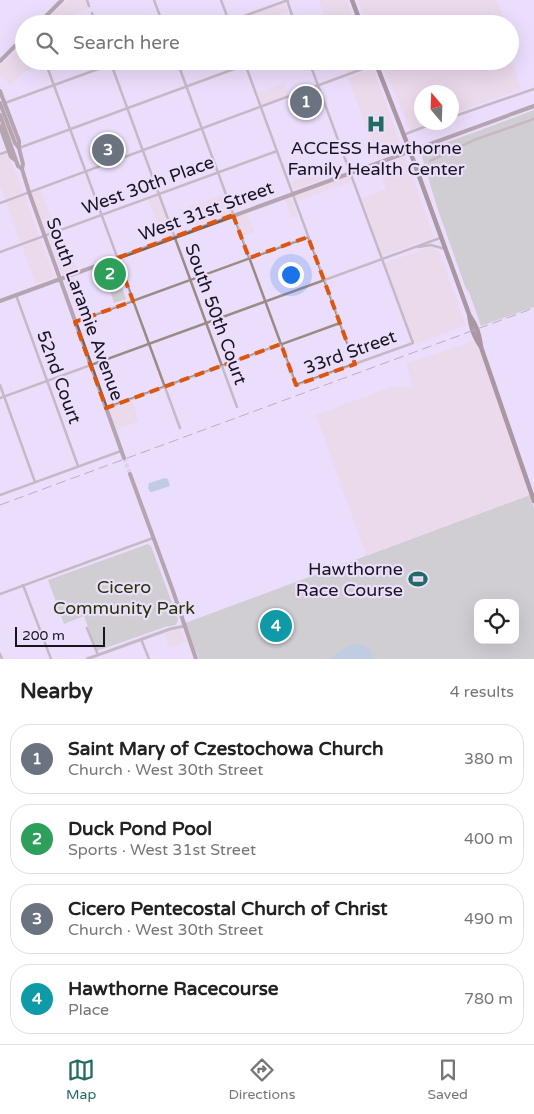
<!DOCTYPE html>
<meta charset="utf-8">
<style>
body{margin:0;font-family:"Varela Round",sans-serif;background:#f6f6f6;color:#222}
.controls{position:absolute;right:15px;bottom:15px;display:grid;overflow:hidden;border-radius:10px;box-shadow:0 5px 20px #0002}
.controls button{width:45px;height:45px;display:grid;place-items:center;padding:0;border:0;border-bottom:1px solid #e0e0e0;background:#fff;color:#222;font:25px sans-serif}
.compass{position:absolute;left:414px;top:85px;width:45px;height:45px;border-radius:50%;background:#fff;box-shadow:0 5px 20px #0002;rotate:341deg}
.scale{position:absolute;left:15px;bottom:12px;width:90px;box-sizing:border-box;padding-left:5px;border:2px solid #18131d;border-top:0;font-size:14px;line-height:18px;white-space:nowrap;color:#18131d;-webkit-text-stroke:4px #ebdefc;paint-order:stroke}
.you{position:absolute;left:290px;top:274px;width:18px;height:18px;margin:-12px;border:4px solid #fff;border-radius:50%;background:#1a73e8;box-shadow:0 0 0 8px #1a73e833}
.badge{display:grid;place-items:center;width:32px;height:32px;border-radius:50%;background:#226b62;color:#fff;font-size:16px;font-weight:700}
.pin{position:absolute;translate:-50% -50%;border:2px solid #fff;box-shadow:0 1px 5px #0006}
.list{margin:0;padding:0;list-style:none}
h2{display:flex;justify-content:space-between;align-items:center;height:65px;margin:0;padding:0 20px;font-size:21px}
h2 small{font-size:16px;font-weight:400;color:#767676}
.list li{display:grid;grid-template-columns:32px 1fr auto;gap:15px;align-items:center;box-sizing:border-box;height:70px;margin:0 10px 10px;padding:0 10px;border:1px solid #e0e0e0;border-radius:20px}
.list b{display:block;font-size:19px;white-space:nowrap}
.list p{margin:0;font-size:16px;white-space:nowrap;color:#767676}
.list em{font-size:16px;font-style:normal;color:#767676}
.icon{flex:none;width:28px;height:28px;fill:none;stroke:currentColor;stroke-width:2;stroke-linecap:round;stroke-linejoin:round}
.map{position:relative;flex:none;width:534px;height:659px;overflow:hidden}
.search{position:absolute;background:#fff;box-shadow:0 5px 20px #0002;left:15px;right:15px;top:15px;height:55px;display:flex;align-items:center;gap:12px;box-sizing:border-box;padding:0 18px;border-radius:28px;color:#767676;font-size:19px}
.sheet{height:385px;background:#fff}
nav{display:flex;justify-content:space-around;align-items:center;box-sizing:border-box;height:70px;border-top:1px solid #e0e0e0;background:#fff;font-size:14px;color:#767676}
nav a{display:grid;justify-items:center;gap:2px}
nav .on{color:#226b62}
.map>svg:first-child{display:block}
.commercial{fill:#ecd3da}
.green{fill:#b0baa3;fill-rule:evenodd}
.water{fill:#8ab6c0}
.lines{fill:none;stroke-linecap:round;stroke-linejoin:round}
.secondary-tunnel{stroke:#cbc0db;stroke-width:4;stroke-dasharray:4 2;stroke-linecap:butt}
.minor{stroke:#9b8b84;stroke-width:2.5}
.tertiary{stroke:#9b8b84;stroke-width:3}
.secondary{stroke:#776056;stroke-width:4}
.primary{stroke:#5d4237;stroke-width:4.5}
.rail{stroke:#7a7285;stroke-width:1;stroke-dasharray:10 5;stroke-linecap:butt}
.marked{fill:none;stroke:#de560d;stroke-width:4;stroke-dasharray:10 6;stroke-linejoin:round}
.labels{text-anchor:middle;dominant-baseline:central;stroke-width:4.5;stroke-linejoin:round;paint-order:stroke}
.poi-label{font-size:18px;fill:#18131d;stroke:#ebdefc}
.street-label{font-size:18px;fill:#18131d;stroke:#ebdefc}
.park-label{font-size:18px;fill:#253600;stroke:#ebdefc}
</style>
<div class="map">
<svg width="534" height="659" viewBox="0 0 534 659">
<rect width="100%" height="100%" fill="#ebdefc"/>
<g class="commercial">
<polygon points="67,0 85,0 88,9 61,19 62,24 43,24"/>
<polygon points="319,0 347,0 356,24 327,24"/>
<polygon points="358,0 496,0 504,18 500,24 367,24"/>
<polygon points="285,3 288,11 254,24 232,24 231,22"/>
<polygon points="24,43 24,61 43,61 44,65 24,72 10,85 0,74 0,66"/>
<polygon points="510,56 521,89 452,114 452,92 422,92 422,122 429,123 410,130 381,61 510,61"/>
<polygon points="341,61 370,61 371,65 346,74"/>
<polygon points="373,68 403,150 378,159 348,78"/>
<polygon points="284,83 289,95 262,105 257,93"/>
<polygon points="8,153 23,192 5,199 0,186 0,156"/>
<polygon points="405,156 434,237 382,256 362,198 386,189 378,166"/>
<polygon points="318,172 321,180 294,190 291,182"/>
<polygon points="349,176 351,182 297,201 295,195"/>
<polygon points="41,190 55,230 47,233 32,193"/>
<polygon points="224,194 231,213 195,226 188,207"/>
<polygon points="25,196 39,236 21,243 6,202"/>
<polygon points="157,196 172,235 163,238 148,200"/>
<polygon points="291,197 298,216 291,218 285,199"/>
<polygon points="247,213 254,232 243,236 236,217"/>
<polygon points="55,234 62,253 70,250 77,269 62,275 48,236"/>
<polygon points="40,239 54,277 36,284 22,246"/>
<polygon points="430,247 434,248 440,254 466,325 415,344 385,263"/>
<polygon points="116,261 123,280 105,287 98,268"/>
<polygon points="74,276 82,295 71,299 65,280"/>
<polygon points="477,340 530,495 366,555 316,415 391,387 413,387 406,364"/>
<polygon points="131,399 139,421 115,430 107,408"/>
<polygon points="177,630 180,630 182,632 186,642 169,648 164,633"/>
</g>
<g class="green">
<polygon points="534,110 534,307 481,326 469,292 466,289 437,207 422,157 425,153 432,148"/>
<polygon points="113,264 119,280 106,285 100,269"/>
<polygon points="120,282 126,299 114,303 110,290 113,289 112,285"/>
<path d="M530 495 534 508V659H199L185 623ZM478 603H515V640H478Z"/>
<polygon points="148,544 151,546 178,619 176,625 165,627 97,651 84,616 64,624 48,580"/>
</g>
<g class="water">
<polygon points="165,478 168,479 170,486 152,492 150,492 148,488 149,483"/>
<path d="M358 644C367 646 372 649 373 659H330C338 652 347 645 358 644Z"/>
</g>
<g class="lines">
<polyline class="secondary-tunnel" points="124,458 130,474"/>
<g class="minor">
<polyline points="87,0 89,6"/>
<polyline points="154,0 163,24"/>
<polyline points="221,0 230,24"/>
<polyline points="287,0 295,24"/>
<polyline points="92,13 96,24"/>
<polyline points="222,24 288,0"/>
<polyline points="45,61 180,428"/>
<polyline points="110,61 237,407"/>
<polyline points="177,61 296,385 413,343 309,61"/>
<polyline points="244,61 355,364"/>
<polyline points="5,103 120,61"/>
<polyline points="452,117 534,89"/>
<polyline points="403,135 437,122"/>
<polyline points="19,148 245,65"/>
<polyline points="0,154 9,151"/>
<polyline points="430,161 474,140 534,119"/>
<polyline points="0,203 376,64"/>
<polyline points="418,247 431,245 445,249"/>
<polyline points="0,252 277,151"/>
<polyline points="16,295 78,466"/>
<polyline points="75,322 308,237"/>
<polyline points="0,385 35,482"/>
<polyline points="0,398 440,238"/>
<polyline points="106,408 340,323"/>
<polyline points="0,495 121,451"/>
<polyline points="23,585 51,659"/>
<polyline points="0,594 153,538"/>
<polyline points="87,628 98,655"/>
<polyline points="141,639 149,659"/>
<polyline points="0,654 2,659"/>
</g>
<polyline class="tertiary" points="87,659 170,629 185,626"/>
<g class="secondary">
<polyline points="38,24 62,0"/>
<polyline points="0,61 24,37"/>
<polyline points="0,91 19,141 19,148"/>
<polyline points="0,103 15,143 19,148 23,164 22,169 29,192 124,458"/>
<polyline points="0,115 18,166 22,169"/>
<polyline points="0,126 11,157 15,160"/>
<polyline points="0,301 534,106"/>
<polyline points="130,474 173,591 196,659"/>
</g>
<g class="primary">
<polyline points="352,0 361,24"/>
<path d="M375 61 410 151 469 314C471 328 473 335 481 347L534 501"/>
<path d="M470 316C477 326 479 334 481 346"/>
</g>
<polyline class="rail" points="0,505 534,308"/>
</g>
<path d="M0 0H534V659H0ZM233 215 249 258 308 237 355 364 296 385 281 344 106 408 75 322 133 301 117 258Z" fill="#ebdefc" fill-opacity=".55" fill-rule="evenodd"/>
<path class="marked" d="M233 215 249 258 308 237 355 364 296 385 281 344 106 408 75 322 133 301 117 258Z"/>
<defs>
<g id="hospital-bare" transform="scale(1.5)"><path d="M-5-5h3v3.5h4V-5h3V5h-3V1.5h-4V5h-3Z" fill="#226b62" stroke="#ebdefc" stroke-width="2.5" paint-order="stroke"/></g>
<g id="stadium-bare" transform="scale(1.5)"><path d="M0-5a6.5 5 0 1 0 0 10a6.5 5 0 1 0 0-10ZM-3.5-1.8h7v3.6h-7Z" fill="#226b62" stroke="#ebdefc" stroke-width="2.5" paint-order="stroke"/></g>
</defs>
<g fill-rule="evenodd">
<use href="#hospital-bare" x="376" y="124"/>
<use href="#stadium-bare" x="418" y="579"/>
</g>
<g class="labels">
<g class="poi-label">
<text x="376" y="148">ACCESS Hawthorne<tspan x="376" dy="21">Family Health Center</tspan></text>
<text x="403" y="569" text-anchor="end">Hawthorne<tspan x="403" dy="21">Race Course</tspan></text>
</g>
<g class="street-label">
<text transform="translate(148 185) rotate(-20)">West 30th Place</text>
<text transform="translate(206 211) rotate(-20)">West 31st Street</text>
<text transform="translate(85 309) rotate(70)">South Laramie Avenue</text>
<text transform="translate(216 314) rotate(70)">South 50th Court</text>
<text transform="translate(350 352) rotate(-20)">33rd Street</text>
<text transform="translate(59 377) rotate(70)">52nd Court</text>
</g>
<g class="park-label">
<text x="124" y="587">Cicero<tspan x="124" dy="21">Community Park</tspan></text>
</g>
</g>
</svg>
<div class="controls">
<button><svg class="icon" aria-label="locate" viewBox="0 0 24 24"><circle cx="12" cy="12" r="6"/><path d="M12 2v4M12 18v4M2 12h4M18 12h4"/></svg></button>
</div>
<svg class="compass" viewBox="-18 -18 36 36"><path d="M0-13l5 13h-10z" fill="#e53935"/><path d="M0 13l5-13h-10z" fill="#767676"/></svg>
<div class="scale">200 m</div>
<div class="you"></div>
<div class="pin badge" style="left:306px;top:102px;background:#6b7280">1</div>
<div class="pin badge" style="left:110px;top:274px;background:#2e9e5b">2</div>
<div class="pin badge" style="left:108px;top:150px;background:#6b7280">3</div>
<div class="pin badge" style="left:276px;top:626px;background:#0f9aa8">4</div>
<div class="search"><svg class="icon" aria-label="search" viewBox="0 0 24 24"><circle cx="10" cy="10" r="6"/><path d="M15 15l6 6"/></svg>Search here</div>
</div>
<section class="sheet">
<h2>Nearby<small>4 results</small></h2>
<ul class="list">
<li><span class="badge" style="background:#6b7280">1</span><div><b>Saint Mary of Czestochowa Church</b><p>Church · West 30th Street</p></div><em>380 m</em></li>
<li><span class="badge" style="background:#2e9e5b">2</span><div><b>Duck Pond Pool</b><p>Sports · West 31st Street</p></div><em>400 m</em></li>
<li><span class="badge" style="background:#6b7280">3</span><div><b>Cicero Pentecostal Church of Christ</b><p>Church · West 30th Street</p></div><em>490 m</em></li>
<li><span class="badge" style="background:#0f9aa8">4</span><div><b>Hawthorne Racecourse</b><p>Place</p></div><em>780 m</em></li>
</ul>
</section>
<nav>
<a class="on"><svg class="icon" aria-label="map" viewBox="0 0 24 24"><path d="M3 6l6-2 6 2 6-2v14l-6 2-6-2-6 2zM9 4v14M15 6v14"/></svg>Map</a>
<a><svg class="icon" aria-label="directions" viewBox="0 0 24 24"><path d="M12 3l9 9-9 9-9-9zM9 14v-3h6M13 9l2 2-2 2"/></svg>Directions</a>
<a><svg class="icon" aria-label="saved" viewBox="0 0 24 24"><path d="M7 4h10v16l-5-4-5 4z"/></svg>Saved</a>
</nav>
